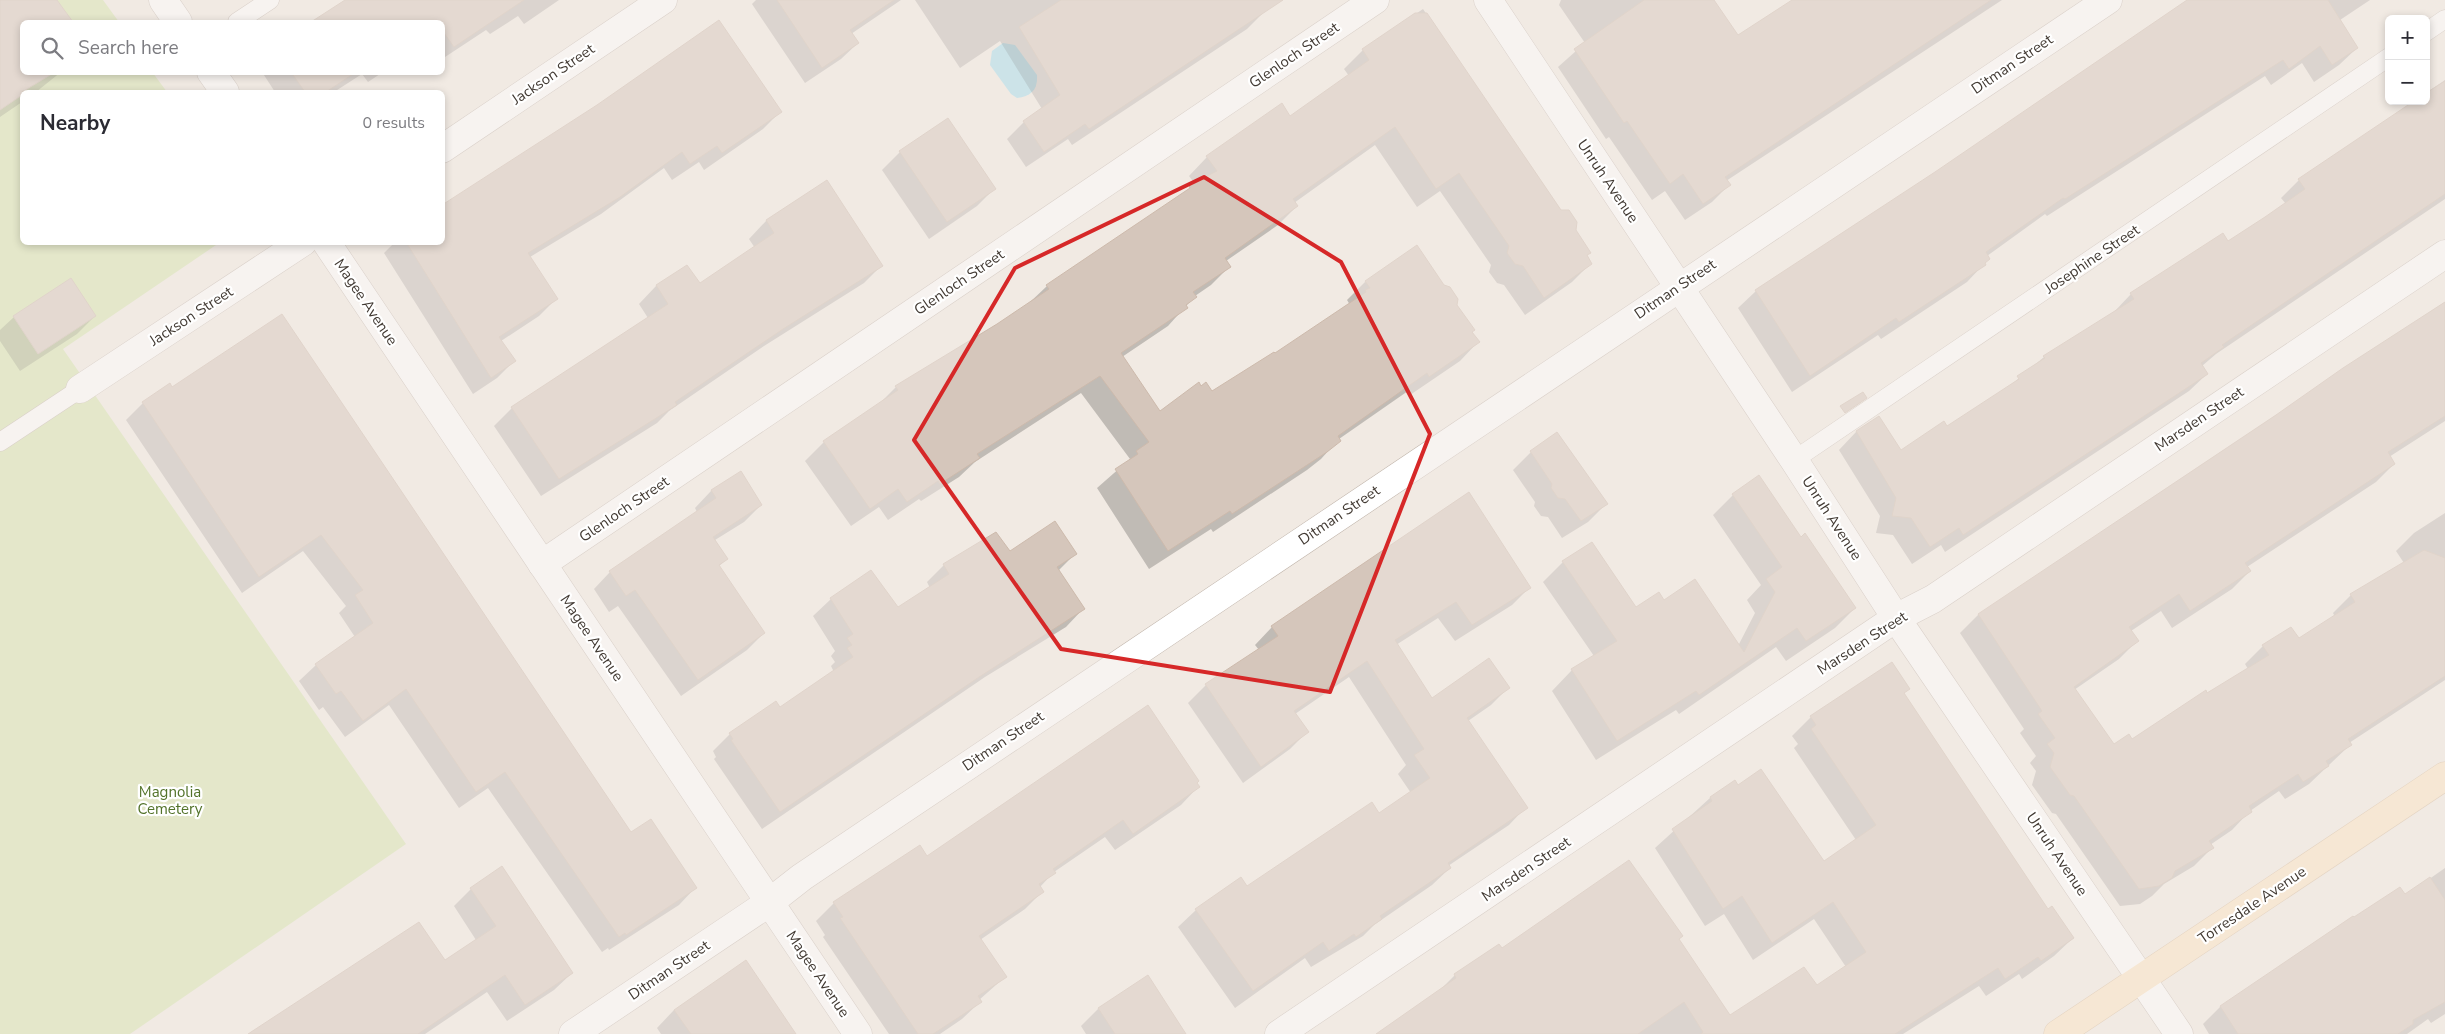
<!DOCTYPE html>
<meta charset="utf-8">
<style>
body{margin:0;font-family:"Nunito Sans",sans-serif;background:#f2f2f3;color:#2b2b33}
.controls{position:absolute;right:15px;top:15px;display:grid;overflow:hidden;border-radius:8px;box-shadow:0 2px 8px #0003}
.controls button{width:45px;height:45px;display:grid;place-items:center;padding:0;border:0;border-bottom:1px solid #e1e1e2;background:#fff;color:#2b2b33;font:25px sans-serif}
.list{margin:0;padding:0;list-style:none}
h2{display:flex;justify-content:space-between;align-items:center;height:65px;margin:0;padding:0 20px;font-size:21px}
h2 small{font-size:16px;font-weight:400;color:#7c7c81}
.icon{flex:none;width:28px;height:28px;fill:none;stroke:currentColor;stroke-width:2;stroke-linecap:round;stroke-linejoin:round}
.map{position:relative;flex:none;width:2445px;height:1034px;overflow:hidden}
.search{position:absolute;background:#fff;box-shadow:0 2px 8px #0003;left:20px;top:20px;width:425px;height:55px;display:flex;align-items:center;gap:12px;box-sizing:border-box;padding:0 18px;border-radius:8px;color:#7c7c81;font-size:19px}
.panel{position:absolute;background:#fff;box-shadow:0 2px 8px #0003;left:20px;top:90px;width:425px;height:155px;border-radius:8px}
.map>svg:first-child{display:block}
.green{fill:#d5e5ac}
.water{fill:#9fdcee}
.shadow{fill:#0003}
.building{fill:#d5c6bb;stroke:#cdbaac}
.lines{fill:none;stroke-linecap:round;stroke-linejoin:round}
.lane-casing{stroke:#bfb3a9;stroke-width:19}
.street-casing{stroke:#bfb3a9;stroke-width:29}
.secondary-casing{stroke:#d3b895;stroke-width:29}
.lane{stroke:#fff;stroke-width:18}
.street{stroke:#fff;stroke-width:28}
.secondary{stroke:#fde4c0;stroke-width:28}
.marked{fill:none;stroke:#d62828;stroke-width:4;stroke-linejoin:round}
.labels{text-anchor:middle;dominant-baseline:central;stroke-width:4.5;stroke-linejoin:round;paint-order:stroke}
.street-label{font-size:15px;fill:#423a33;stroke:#fff}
.park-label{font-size:15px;fill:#527229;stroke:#fff}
</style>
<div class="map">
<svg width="2445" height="1034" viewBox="0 0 2445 1034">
<rect width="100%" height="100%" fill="#f1eae3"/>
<polygon class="green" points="0,0 103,0 119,22 22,22 22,72 153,73 167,92 22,92 22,242 219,243 63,349 406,844 130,1034 0,1034"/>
<path class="water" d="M1003 43 1015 45 1037 75C1038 90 1031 96 1017 98L1011 94 990 65 992 51Z"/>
<g class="shadow">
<polygon points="9,0 42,0 58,22 22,22 22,72 61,72 36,92 22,92 22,102 0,117 0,6"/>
<polygon points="347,0 559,0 524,24 518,16 490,34 486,30 442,59 442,22 313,22"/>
<polygon points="756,0 901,0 851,34 858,43 841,59 805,83 752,4"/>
<polygon points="915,0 1263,0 1264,12 1247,29 1072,145 1068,139 1026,167 1007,139 1024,122 1042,109 1000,41 960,68"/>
<polygon points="1561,0 1713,0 1737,36 1794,0 2002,0 1726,181 1729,185 1712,202 1685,220 1665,191 1652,200 1609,137 1606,139 1558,67 1585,43 1559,5"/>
<polygon points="2188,0 2370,0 2340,20 2357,48 2339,65 2314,82 2302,63 2271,85 2265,76 2047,216 2045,214 1987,256 1984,264 1967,282 1881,339 1878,335 1792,392 1738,308 1756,291 1936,173"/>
<polygon points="1423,9 1575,231 1591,263 1572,282 1525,315 1504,285 1497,283 1489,272 1491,265 1440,191 1417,207 1375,145 1294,203 1297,206 1278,225 1226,261 1229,267 1211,285 1195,296 1168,326 1122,357 1160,413 1201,388 1212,392 1274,355 1350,305 1347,300 1365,282 1456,305 1478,342 1460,361 1410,395 1408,391 1339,439 1321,459 1307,470 1213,532 1211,529 1149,569 1097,488 1130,459 1081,393 975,462 959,477 921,501 919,499 888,520 879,507 851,526 805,461 824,442 877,406 896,387 998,325 1028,304 1047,286 1180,196 1195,184 1189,176 1207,157 1290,118 1349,76 1344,69 1363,50"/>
<polygon points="262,72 383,72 368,82 362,74 334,92 275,92"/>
<polygon points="2445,80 2445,199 2216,354 2202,366 2207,374 2189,391 1945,552 1941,545 1912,564 1893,535 1876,533 1880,516 1839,450 1856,432 1878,417 1901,452 1947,428 2006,389 2044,357 2114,312 2131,294 2228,243 2286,204 2281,198 2299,180 2426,101 2426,93"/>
<polygon points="780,112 763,129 704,170 699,162 672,180 664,168 601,214 530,257 556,299 539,316 501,341 514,361 497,378 473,394 384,253 395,242 442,242"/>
<polygon points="900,152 994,189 977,206 929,239 882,170"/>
<polygon points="827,182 882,265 864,283 764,346 669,411 657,423 541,496 494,426 512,408 648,318 639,304 656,286 687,267 699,285 755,248 749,239 766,221"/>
<polygon points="2445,302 2445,421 2389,457 2394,464 2376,482 2247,567 2250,571 2232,589 2172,628 2161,611 2131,631 2137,641 2119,659 2074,690 2114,746 2132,741 2248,669 2245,664 2263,646 2299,640 2335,617 2333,613 2351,595 2404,563 2396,551 2414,533 2445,513 2445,680 2349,743 2350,745 2309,784 2285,799 2279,791 2250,811 2232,830 2210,845 2212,848 2194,866 2164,884 2152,896 2140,904 2120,906 2056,814 2052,813 2032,785 2036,771 2030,763 2036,756 2020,733 2024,729 1960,633 1978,615"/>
<polygon points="95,316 77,334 20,371 0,341 0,330 14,317"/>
<polygon points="169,385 631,833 695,888 679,905 609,950 608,948 602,952 488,788 459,808 389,705 345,737 323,707 319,710 299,681 316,665 355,637 339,613 346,606 303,551 242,593 126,420 143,403"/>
<polygon points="1557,434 1606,504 1588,522 1562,538 1548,517 1541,516 1534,506 1535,502 1513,470 1531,452"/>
<polygon points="740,473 761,505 744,522 715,540 727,559 718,567 764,633 747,650 681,696 618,606 609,612 594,589 610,572 697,512 695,508 711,491"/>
<polygon points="1468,493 1529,588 1512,605 1455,641 1438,618 1396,645 1432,699 1508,688 1491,705 1468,721 1526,807 1509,825 1448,866 1450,868 1432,885 1374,925 1363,936 1311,967 1305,958 1235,1008 1178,927 1196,910 1241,879 1247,888 1379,814 1411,793 1398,774 1406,765 1349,677 1295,714 1307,732 1290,749 1243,783 1188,703 1206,685 1259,650 1255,645 1272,627"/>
<polygon points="1733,495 1801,538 1855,608 1835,628 1786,661 1776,647 1679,714 1676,710 1596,760 1552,691 1572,670 1594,656 1543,582 1563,562 1636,609 1664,602 1738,646 1755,613 1747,600 1761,585 1713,515"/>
<polygon points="1009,553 1075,554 1058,571 1083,609 1066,627 985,677 762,829 714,759 716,757 713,751 730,734 780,709 834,672 831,666 835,662 831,656 835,651 813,616 831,599 898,609 930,588 927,582 944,565"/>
<polygon points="1891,664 1903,694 2048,910 2073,938 2054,956 2022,979 2019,974 1986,996 1979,986 1903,1034 1379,1034 1436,994 1455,975 1499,945 1502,950 1678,940 1730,1016 1817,986 1846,967 1814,919 1753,960 1724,914 1705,926 1655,848 1710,798 1734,782 1823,862 1856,840 1794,748 1798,744 1792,736 1811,717"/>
<polygon points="1195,783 1198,787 1181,805 1115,850 1105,837 1054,872 1040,887 1043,891 1025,909 980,940 1005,977 979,1000 980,1002 962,1019 940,1034 889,1034 823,937 825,935 816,921 834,903 920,847 926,857"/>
<polygon points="2445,868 2445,1014 2431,1023 2428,1019 2407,1034 2209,1034 2203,1024 2220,1007 2353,917 2354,919 2405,896"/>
<polygon points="471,889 572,973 554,990 507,1021 487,992 425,1034 251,1034 444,961 476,940 454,906"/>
<polygon points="1098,1009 1184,1034 1086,1034 1081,1026"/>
<polygon points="674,1010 795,1034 661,1034 657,1028"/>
</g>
<g class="building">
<polygon points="0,0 57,0 73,22 22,22 22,72 55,72 22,92 22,95 0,110"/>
<polygon points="345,0 524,0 454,47 442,30 442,22 436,20 433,22 311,22"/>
<polygon points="777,0 894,0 850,30 859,43 822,68"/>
<polygon points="1061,0 1283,0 1089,129 1085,124 1044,152 1023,121 1060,95 1019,27"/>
<polygon points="1644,0 1714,0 1738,35 1792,0 1991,0 1725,177 1731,185 1703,204 1683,174 1670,184 1627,121 1624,123 1574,49"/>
<polygon points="2187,0 2328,0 2358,48 2332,65 2320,46 2289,69 2283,60 2065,199 2063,198 1986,252 1990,259 1985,263 1986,265 1899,322 1896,318 1810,376 1755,290 1935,172"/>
<polygon points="1415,13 1427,13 1561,210 1569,210 1577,222 1576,230 1591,253 1587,255 1592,264 1544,298 1523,266 1515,264 1507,253 1509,246 1459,173 1436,189 1395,127 1293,199 1298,206 1225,258 1231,267 1193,292 1197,297 1186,305 1188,308 1121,353 1160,411 1199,382 1201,386 1206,382 1212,391 1274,352 1275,353 1366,292 1365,290 1370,288 1365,281 1417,245 1444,285 1450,287 1458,299 1457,305 1475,330 1472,332 1480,342 1429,377 1427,373 1338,436 1341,441 1327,452 1232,514 1230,511 1168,551 1115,469 1138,454 1136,451 1149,442 1100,376 977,454 980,458 940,484 938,481 907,502 898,489 870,509 823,441 898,390 895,386 997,324 1049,289 1046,285 1190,188 1189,185 1217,171 1206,156 1282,103 1290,116 1369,60 1362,49"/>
<polygon points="719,20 782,112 722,153 717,146 690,164 682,152 620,197 528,253 558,299 499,337 516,361 491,378 406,242 442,242 442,205 597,105"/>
<polygon points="291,72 356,72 326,92 305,92"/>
<polygon points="2445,81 2445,194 2222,345 2224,347 2201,363 2208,374 1963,535 1959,528 1930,547 1911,518 1892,516 1896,498 1856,431 1879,416 1901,450 1944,421 1947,426 2019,379 2017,376 2045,358 2043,356 2134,299 2130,293 2223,233 2228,241 2265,217 2305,189 2298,179 2414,101 2426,101 2426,93"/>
<polygon points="948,118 996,189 947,222 899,151"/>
<polygon points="827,180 883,266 783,329 675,402 677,405 559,479 511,407 668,304 656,285 687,265 700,283 774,233 766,220"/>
<polygon points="71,278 96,316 38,354 13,316"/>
<polygon points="2445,302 2445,416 2388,452 2395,464 2245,563 2251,571 2190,611 2179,594 2129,627 2139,641 2074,687 2114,744 2129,734 2132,739 2206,690 2207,693 2269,655 2262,645 2291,627 2299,638 2355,602 2350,594 2424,550 2445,558 2445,676 2348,739 2352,745 2326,761 2329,766 2303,782 2298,774 2249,806 2252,812 2209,841 2214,848 2175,871 2172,878 2159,886 2139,889 2074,796 2070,795 2050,767 2054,753 2047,744 2055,738 2038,714 2042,711 1978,614 2276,415 2343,368"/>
<polygon points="282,314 631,832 651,819 697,888 626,935 625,933 619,937 505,772 476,792 406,689 363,721 341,691 336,694 315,664 373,623 355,595 363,590 321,535 259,577 142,402 170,383 172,387"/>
<polygon points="1863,392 1867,398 1845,413 1840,406"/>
<polygon points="1557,432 1608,504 1581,521 1565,499 1558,498 1551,488 1552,484 1530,451"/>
<polygon points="741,471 762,505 713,537 728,559 719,565 765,633 698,680 635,590 626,596 609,571 716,498 711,490"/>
<polygon points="1759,475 1801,537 1805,533 1856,608 1806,641 1797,628 1699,695 1696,691 1617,741 1571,669 1617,641 1562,561 1592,542 1636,607 1659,592 1664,600 1695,579 1744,652 1775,592 1766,579 1782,567 1732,494"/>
<polygon points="1469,492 1531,588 1472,625 1456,602 1395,640 1432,698 1489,658 1510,688 1467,718 1528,808 1448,863 1451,868 1380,916 1382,919 1356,937 1354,934 1329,951 1323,942 1253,991 1195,909 1241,877 1247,886 1372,802 1379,813 1430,778 1414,755 1424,749 1367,661 1294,711 1309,732 1261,767 1205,684 1278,636 1271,626"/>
<polygon points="1055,521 1077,554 1057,567 1085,609 979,677 780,812 731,740 733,739 729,733 776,701 780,707 853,657 847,648 852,645 847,638 853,634 830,598 871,570 898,607 949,574 943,564 996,532 1010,551"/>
<polygon points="1892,662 1910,689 1904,693 2048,909 2052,906 2074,938 2041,961 2038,957 2005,979 1998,968 1895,1034 1701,1034 1703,1032 1684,1002 1638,1034 1376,1034 1456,978 1454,974 1499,944 1502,948 1629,860 1683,936 1679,939 1730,1015 1804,967 1817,985 1866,952 1833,902 1772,943 1742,896 1723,909 1672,829 1712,801 1710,797 1735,780 1738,785 1761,769 1824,861 1876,825 1811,729 1816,725 1810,716"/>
<polygon points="1148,705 1199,781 1197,783 1200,787 1133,834 1123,820 1053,869 1056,873 1039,884 1044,892 979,936 1007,977 978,996 982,1002 933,1034 918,1034 840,918 843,917 833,902 920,845 927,856"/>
<polygon points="502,866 573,973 525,1005 505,975 418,1034 248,1034 419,922 445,960 496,926 470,888"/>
<polygon points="2430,877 2445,900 2445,1002 2413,1020 2413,1024 2398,1034 2238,1034 2220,1006 2353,916 2354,917 2400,887 2405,894"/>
<polygon points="746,960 796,1034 691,1034 674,1010"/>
<polygon points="1148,975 1186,1034 1115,1034 1098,1008"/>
</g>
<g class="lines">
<g class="lane-casing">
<g id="lane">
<polyline points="237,22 270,0"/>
<polyline points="2426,32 2445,19"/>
<polyline points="0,442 80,389"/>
<polyline points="1794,460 2389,57"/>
</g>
</g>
<g class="street-casing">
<g id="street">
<polyline points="163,0 178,22"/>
<polyline points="1488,0 1794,460 1896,618 2179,1034"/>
<polyline points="211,72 225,92"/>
<polyline points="442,149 663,0"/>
<polyline points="326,242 858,1034"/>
<polyline points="80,389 303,242"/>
<polyline points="542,564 1375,0"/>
<polyline points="573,1034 770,902 802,877 2108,0"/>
<polyline points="1279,1034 1896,618 1933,599 2445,254"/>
</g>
</g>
<g class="secondary-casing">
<polyline id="secondary" points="2058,1034 2445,776"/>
</g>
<use href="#lane" class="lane"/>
<use href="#street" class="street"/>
<use href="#secondary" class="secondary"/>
</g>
<path d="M0 0H2445V1034H0ZM1204 177 1341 262 1430 434 1330 692 1061 649 914 440 1015 268Z" fill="#f1eae3" fill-opacity=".55" fill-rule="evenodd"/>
<path class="marked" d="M1204 177 1341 262 1430 434 1330 692 1061 649 914 440 1015 268Z"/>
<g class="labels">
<g class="street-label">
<text transform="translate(1294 55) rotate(-34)">Glenloch Street</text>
<text transform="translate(2012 64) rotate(-34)">Ditman Street</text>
<text transform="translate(553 74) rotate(-34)">Jackson Street</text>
<text transform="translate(1608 181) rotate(56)">Unruh Avenue</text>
<text transform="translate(2092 259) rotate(-34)">Josephine Street</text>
<text transform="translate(959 282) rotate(-34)">Glenloch Street</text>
<text transform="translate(1675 289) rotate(-34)">Ditman Street</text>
<text transform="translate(366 302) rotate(56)">Magee Avenue</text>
<text transform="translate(191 316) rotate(-33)">Jackson Street</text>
<text transform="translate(2199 419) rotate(-34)">Marsden Street</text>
<text transform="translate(624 509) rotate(-34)">Glenloch Street</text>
<text transform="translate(1339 515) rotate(-34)">Ditman Street</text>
<text transform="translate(1832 518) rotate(57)">Unruh Avenue</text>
<text transform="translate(592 638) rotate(56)">Magee Avenue</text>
<text transform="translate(1862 643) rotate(-33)">Marsden Street</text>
<text transform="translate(1003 741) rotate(-34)">Ditman Street</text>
<text transform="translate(2057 854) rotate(56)">Unruh Avenue</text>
<text transform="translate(1526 869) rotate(-34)">Marsden Street</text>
<text transform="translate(2252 905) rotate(-34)">Torresdale Avenue</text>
<text transform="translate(669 970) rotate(-34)">Ditman Street</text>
<text transform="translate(818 974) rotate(56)">Magee Avenue</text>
</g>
<g class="park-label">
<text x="170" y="792">Magnolia<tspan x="170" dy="17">Cemetery</tspan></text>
</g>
</g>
</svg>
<div class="controls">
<button>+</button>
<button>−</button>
</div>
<div class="search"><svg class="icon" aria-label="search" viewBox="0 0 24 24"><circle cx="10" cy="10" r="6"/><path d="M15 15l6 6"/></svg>Search here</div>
<section class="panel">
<h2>Nearby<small>0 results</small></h2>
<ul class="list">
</ul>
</section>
</div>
